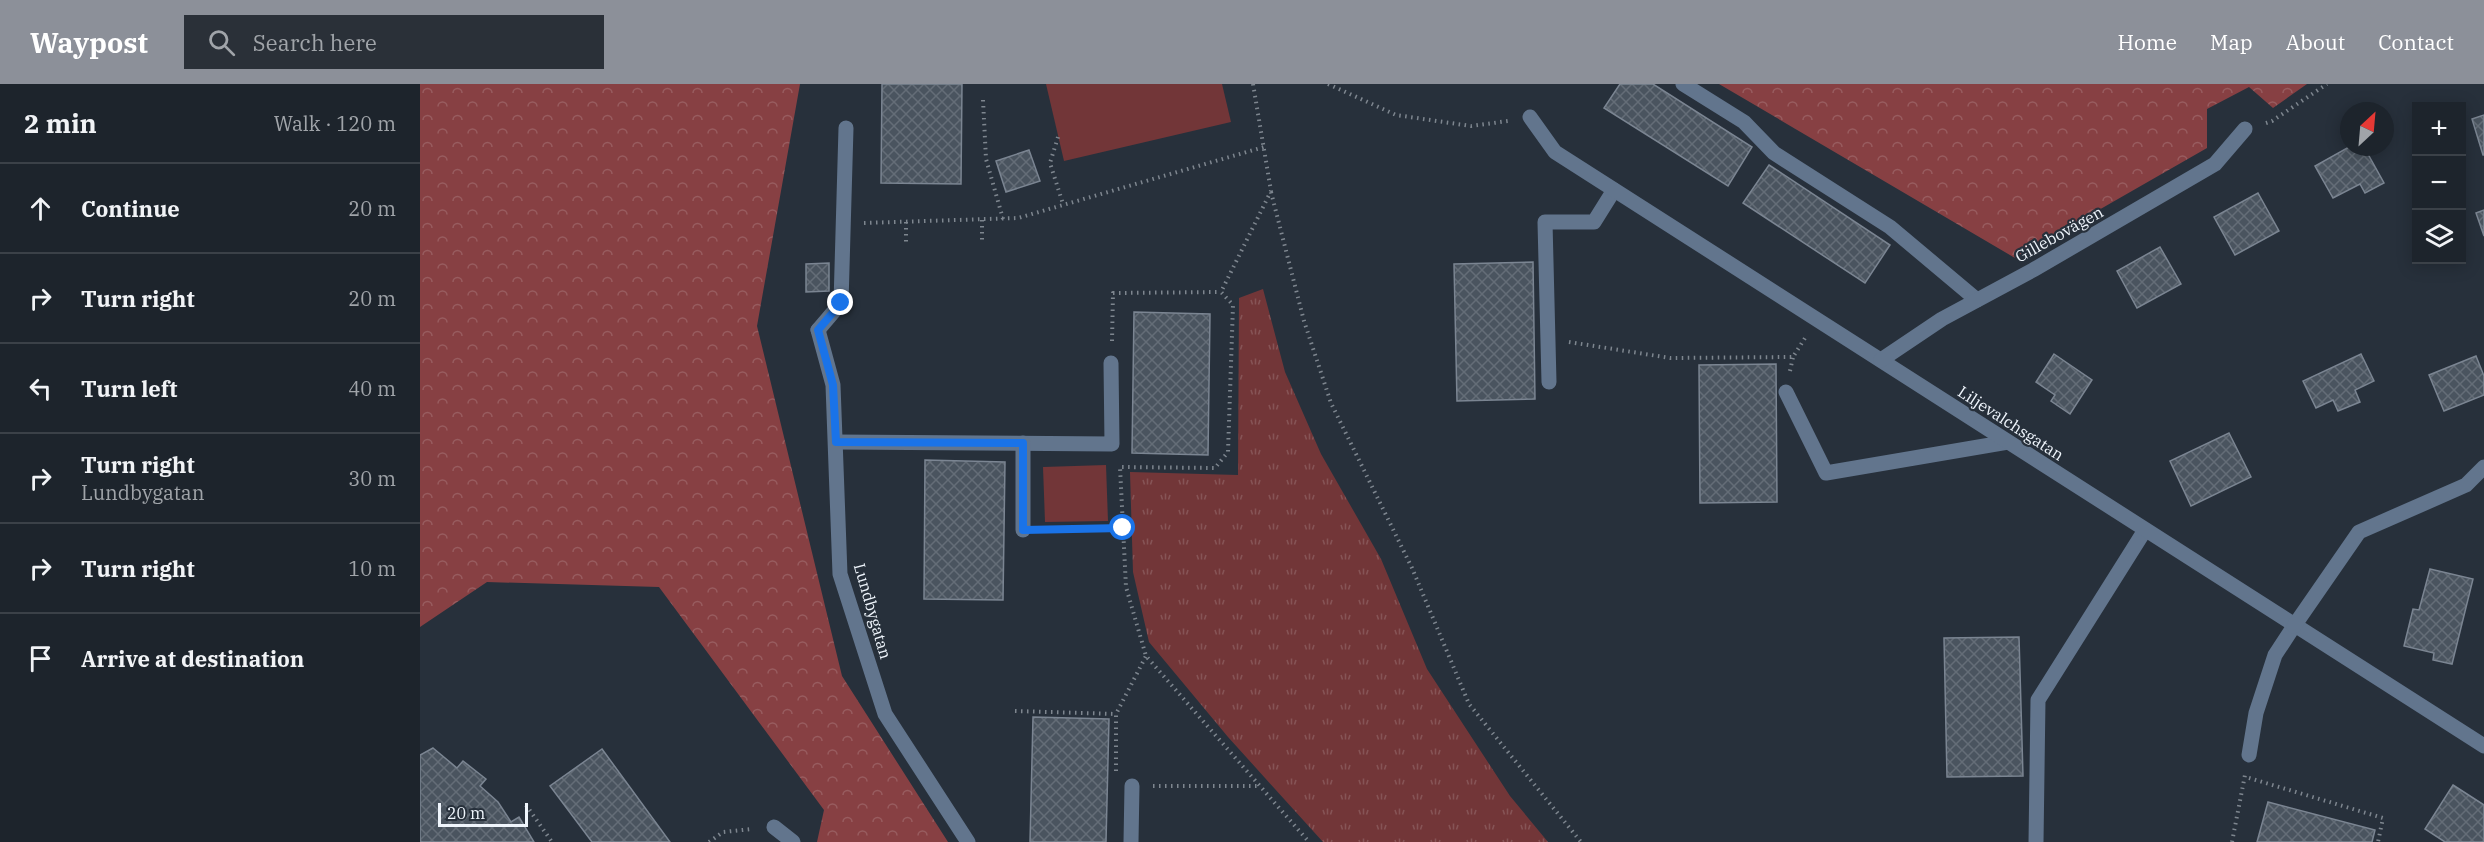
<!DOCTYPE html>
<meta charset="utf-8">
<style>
body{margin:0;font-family:"IBM Plex Serif",serif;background:#2a3038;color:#f1f3f6}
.controls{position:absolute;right:18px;top:18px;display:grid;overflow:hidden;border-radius:0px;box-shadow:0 3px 15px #0003}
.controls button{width:54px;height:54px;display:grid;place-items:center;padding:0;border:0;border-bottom:2px solid #3b4148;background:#1d242c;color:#f1f3f6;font:30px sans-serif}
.compass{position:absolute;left:1920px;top:18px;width:54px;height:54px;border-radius:50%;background:#1d242c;box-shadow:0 3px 15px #0003;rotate:26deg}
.scale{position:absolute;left:18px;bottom:15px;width:90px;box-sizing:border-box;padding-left:6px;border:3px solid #eff5fc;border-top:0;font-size:16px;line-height:21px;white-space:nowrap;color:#eff5fc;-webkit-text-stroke:4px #27303b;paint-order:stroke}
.stop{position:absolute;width:18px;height:18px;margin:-14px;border:4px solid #1a73e8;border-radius:50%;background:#fff}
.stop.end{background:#1a73e8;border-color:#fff;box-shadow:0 2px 6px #0008}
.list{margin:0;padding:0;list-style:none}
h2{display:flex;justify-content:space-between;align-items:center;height:78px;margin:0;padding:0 24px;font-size:26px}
h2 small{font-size:20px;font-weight:400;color:#a0a4a9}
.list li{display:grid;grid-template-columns:39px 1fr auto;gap:18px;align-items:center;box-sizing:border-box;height:90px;padding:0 24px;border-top:2px solid #3b4148}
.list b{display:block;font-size:22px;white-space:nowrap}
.list p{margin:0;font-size:20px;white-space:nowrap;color:#a0a4a9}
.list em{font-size:20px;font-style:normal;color:#a0a4a9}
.icon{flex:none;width:33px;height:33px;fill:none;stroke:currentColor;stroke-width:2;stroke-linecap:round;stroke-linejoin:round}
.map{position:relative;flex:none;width:2064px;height:758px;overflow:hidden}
header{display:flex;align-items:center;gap:36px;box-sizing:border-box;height:84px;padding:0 30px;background:#8c9099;color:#fff}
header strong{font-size:28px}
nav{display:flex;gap:33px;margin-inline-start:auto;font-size:21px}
.search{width:420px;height:54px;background:#2a3038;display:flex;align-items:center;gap:15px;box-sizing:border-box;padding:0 21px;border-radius:0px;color:#a0a4a9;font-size:22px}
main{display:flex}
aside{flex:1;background:#1d242c}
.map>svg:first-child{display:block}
.grass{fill:url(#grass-tufts)}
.forest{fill:url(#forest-crowns)}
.park{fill:#723638}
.building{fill:url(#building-cross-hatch);stroke:#7b8592;stroke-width:1.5}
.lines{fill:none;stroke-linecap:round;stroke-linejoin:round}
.path{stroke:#7e868f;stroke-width:4;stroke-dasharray:1.5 4.5;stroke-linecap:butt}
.lane{stroke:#62758d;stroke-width:15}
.street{stroke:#62758d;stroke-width:15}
.route{stroke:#1a73e8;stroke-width:8}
.labels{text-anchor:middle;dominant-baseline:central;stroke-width:4.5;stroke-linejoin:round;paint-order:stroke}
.street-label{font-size:16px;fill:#eff5fc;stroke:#27303b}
</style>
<header>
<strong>Waypost</strong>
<div class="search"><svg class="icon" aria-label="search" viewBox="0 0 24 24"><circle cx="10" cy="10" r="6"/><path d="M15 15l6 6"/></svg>Search here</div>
<nav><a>Home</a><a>Map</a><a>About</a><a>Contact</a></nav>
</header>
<main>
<aside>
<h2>2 min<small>Walk · 120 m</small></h2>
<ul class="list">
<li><svg class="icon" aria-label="ahead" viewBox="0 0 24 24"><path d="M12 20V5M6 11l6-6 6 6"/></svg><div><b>Continue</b></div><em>20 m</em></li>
<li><svg class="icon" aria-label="right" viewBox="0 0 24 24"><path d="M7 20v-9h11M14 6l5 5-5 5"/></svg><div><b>Turn right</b></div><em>20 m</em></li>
<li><svg class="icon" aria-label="left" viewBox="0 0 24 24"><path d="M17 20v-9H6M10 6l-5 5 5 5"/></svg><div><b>Turn left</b></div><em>40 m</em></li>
<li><svg class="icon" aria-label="right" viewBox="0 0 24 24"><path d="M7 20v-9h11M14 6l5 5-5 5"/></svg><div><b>Turn right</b><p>Lundbygatan</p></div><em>30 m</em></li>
<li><svg class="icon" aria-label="right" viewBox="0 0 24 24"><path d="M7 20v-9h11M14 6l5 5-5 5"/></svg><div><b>Turn right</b></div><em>10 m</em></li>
<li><svg class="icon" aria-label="arrive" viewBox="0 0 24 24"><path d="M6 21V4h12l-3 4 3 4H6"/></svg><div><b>Arrive at destination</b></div></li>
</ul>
</aside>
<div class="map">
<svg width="2064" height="758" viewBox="0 0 2064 758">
<defs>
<pattern id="grass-tufts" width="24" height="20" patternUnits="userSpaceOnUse" patternTransform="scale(1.5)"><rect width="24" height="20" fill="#723638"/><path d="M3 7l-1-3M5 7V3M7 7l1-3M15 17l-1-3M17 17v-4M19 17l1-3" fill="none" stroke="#865456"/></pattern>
<pattern id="forest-crowns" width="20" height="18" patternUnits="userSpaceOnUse" patternTransform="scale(1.5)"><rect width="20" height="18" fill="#874043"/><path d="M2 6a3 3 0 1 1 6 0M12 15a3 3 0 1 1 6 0" fill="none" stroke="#985c5f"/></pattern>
<pattern id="building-cross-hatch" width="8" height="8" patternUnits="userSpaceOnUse" patternTransform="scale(1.5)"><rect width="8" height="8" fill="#4a545f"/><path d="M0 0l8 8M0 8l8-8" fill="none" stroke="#646d77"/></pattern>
</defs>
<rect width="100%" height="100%" fill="#27303b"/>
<polygon class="grass" points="843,205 865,288 901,370 961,475 1007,585 1090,712 1128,758 903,758 808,653 729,558 713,488 710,388 818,391 819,214"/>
<g class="forest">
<polygon points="0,0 380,0 337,242 422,592 528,758 397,758 404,726 239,503 67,498 0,543"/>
<polygon points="1299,0 1887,0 1853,24 1829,3 1787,25 1787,64 1595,174"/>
</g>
<g class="park">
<polygon points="626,0 802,0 811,38 644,77"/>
<polygon points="686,381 688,437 625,438 623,383"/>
</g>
<g class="building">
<polygon points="462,0 542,0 541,100 461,99"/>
<polygon points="1200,0 1233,0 1332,63 1308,102 1184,24"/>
<polygon points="2064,31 2064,71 2063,71 2052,35"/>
<polygon points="1929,63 1944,63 1964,99 1945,109 1940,100 1913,114 1895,82"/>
<polygon points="609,66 620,97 586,108 576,77"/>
<polygon points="1349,81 1470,161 1445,199 1323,119"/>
<polygon points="1838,109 1859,147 1815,171 1794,133"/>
<polygon points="2064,126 2064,152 2056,129"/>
<polygon points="1740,163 1761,200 1717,224 1697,187"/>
<polygon points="1113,178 1115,315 1037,317 1034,180"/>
<polygon points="409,179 409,207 386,208 386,180"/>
<polygon points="714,228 790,230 788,371 712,369"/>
<polygon points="1634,270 1672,296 1650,330 1631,317 1635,311 1616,298"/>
<polygon points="1941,270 1954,297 1935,306 1940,318 1918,327 1913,316 1896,324 1883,297"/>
<polygon points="2056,272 2064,292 2064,311 2024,327 2009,291"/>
<polygon points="1356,280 1357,418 1280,419 1279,281"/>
<polygon points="1809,349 1831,393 1771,422 1750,377"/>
<polygon points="505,376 585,378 583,516 504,515"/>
<polygon points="2010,485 2053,495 2032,580 2013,576 2014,569 1984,562 1993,525 1999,526"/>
<polygon points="1599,553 1603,692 1527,693 1524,554"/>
<polygon points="613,633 689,635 686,758 610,758"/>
<polygon points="13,664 37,684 43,677 66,695 60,702 78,718 91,738 99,733 114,758 0,758 0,671"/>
<polygon points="182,665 250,758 172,758 130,702"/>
<polygon points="2033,701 2064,721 2064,758 2025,758 2005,745"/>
<polygon points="1848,718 1955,746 1952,758 1837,758"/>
</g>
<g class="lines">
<g class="path">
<polyline points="833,0 851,107 801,208 813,221 808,368 795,384 700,383 706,503 726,572 889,758"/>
<polyline points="908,0 976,31 1051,42 1088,37"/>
<polyline points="563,16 566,75 583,135"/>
<polyline points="1846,39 1852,37 1907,0"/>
<polyline points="638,53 630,79 643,120"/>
<polyline points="851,108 884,237 911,319 992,484 1049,620 1161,758"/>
<polyline points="562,136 562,160"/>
<polyline points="486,138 486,162"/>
<polyline points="444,139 598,134 844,63"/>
<polyline points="692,257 693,209 801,208"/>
<polyline points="1149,258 1250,274 1373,273 1385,254"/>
<polyline points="1370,287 1373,273"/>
<polyline points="626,445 703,444"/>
<polyline points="595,627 696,630"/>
<polyline points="696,687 696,630 726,572"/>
<polyline points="1829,694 1963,734 1958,758"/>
<polyline points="733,702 839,702"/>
<polyline points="106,721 132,758"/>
<polyline points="289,758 303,748 332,745"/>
<polyline points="1812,758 1825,691"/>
</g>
<g class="lane">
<polyline points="1263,0 1324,38 1354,69 1470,143 1557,216"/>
<polyline points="398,246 421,219 426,44"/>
<polyline points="1129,298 1125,138 1174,138 1194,106"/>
<polyline points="1366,308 1406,389 1588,358"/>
<polyline points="416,358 692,360 691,279"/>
<polyline points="603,446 603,359"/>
<polyline points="1829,671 1836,629 1855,571 1874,542"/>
<polyline points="354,743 373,758"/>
<polyline points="711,758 712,702"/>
<polyline points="1616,758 1618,616 1725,446"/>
</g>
<g class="street">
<polyline points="1110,33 1135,68 2064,662"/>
<polyline points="398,246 413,301 420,490 465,630 548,758"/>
<polyline points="1461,276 1522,235 1613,186 1795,80 1825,45"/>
<polyline points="1874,542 1939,448 2046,401 2064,383"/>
</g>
</g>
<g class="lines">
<polyline class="route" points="421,219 398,246 413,301 416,358 603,359 603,446 703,444"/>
</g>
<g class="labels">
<g class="street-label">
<text transform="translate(1639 150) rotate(-29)">Gillebovägen</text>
<text transform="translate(1591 339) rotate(33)">Liljevalchsgatan</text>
<text transform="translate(453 527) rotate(74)">Lundbygatan</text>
</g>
</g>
</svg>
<div class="controls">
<button>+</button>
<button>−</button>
<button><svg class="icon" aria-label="layers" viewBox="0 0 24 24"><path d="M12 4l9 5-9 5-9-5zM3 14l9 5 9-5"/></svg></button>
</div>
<svg class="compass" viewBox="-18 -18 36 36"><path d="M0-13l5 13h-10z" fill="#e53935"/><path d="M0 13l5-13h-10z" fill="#a0a4a9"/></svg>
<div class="scale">20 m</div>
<div class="stop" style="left:703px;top:444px"></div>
<div class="stop end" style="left:421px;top:219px"></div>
</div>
</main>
